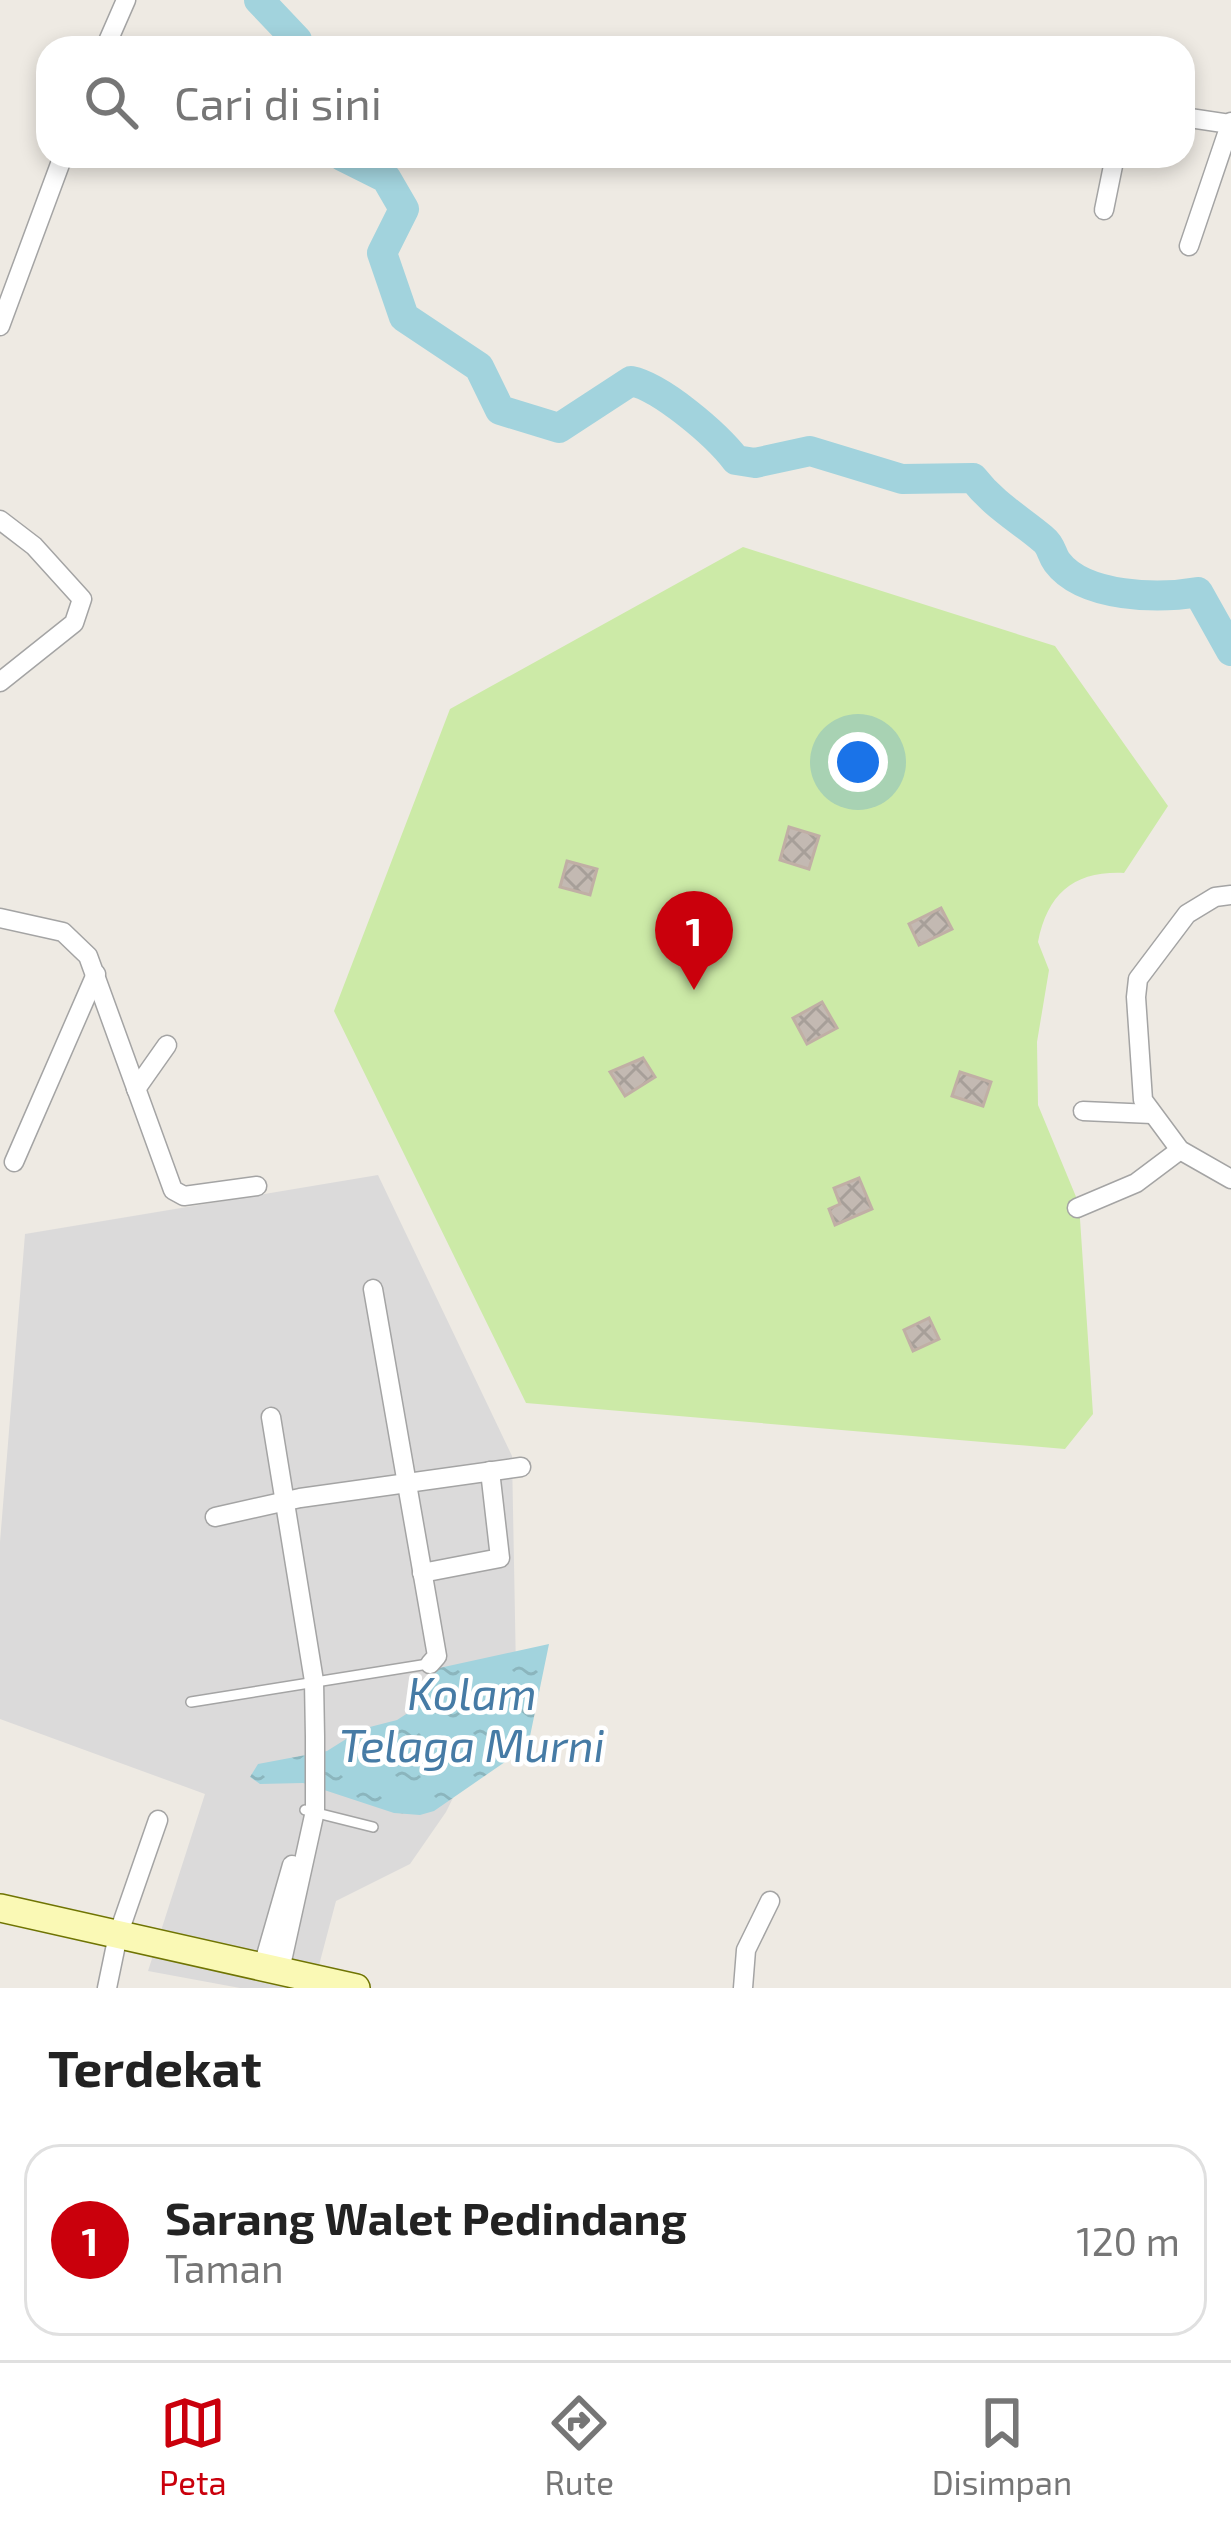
<!DOCTYPE html>
<html lang="id">
<style>
body{margin:0;font-family:"Exo 2",sans-serif;background:#f2f2f2;color:#222}
.you{position:absolute;left:858px;top:762px;width:42px;height:42px;margin:-30px;border:9px solid #fff;border-radius:50%;background:#1a73e8;box-shadow:0 0 0 18px #1a73e833}
.badge{display:grid;place-items:center;width:78px;height:78px;border-radius:50%;background:#ca000c;color:#fff;font-size:39px;font-weight:700}
.pin{position:absolute;translate:-50% -99px;filter:drop-shadow(0 3px 6px #0008)}
.pin::after{content:'';position:absolute;top:63px;width:42px;height:36px;background:inherit;clip-path:polygon(0 0,100% 0,50% 100%)}
.list{margin:0;padding:0;list-style:none}
h2{display:flex;justify-content:space-between;align-items:center;height:156px;margin:0;padding:0 48px;font-size:51px}
h2 small{font-size:39px;font-weight:400;color:#767676}
.list li{display:grid;grid-template-columns:78px 1fr auto;gap:36px;align-items:center;box-sizing:border-box;height:192px;margin:0 24px 24px;padding:0 24px;border:3px solid #e0e0e0;border-radius:36px}
.list b{display:block;font-size:45px;white-space:nowrap}
.list p{margin:0;font-size:39px;white-space:nowrap;color:#767676}
.list em{font-size:39px;font-style:normal;color:#767676}
.icon{flex:none;width:66px;height:66px;fill:none;stroke:currentColor;stroke-width:2;stroke-linecap:round;stroke-linejoin:round}
.map{position:relative;flex:none;width:1231px;height:1988px;overflow:hidden}
.search{position:absolute;background:#fff;box-shadow:0 6px 18px #0003;left:36px;right:36px;top:36px;height:132px;display:flex;align-items:center;gap:30px;box-sizing:border-box;padding:0 42px;border-radius:36px;color:#767676;font-size:45px}
.sheet{height:372px;background:#fff}
nav{display:flex;justify-content:space-around;align-items:center;box-sizing:border-box;height:168px;border-top:3px solid #e0e0e0;background:#fff;font-size:33px;color:#767676}
nav a{display:grid;justify-items:center;gap:6px}
nav .on{color:#ca000c}
.map>svg:first-child{display:block}
.residential{fill:#dbdada}
.garden{fill:#cceaa7}
.water{fill:url(#water-ripples)}
.lines{fill:none;stroke-linecap:round;stroke-linejoin:round}
.river{stroke:#a2d3dd;stroke-width:30}
.building{fill:url(#building-cross-hatch);stroke:#c0afa5;stroke-width:3}
.service-casing{stroke:#a4a4a4;stroke-width:12}
.minor-casing{stroke:#a4a4a4;stroke-width:21}
.secondary-casing{stroke:#6f7403;stroke-width:30}
.service{stroke:#fff;stroke-width:9}
.minor{stroke:#fff;stroke-width:18}
.secondary{stroke:#faf9b5;stroke-width:27}
.labels{text-anchor:middle;dominant-baseline:central;stroke-width:9;stroke-linejoin:round;paint-order:stroke}
.water-label{font-size:45px;font-style:italic;fill:#467ba5;stroke:#fff}
</style>
<div class="map">
<svg width="1231" height="1988" viewBox="0 0 1231 1988">
<defs>
<pattern id="water-ripples" width="26" height="14" patternUnits="userSpaceOnUse" patternTransform="scale(3)"><rect width="26" height="14" fill="#a2d3dd"/><path d="M2 4q2-2 4 0t4 0M15 11q2-2 4 0t4 0" fill="none" stroke="#8bb5bd"/></pattern>
<pattern id="building-cross-hatch" width="8" height="8" patternUnits="userSpaceOnUse" patternTransform="scale(3)"><rect width="8" height="8" fill="#c3b9b2"/><path d="M0 0l8 8M0 8l8-8" fill="none" stroke="#a79f99"/></pattern>
</defs>
<rect width="100%" height="100%" fill="#eeeae3"/>
<polygon class="residential" points="378,1175 512,1456 516,1671 446,1812 410,1864 336,1901 313,1988 240,1988 148,1971 205,1794 0,1719 0,1542 25,1234"/>
<path class="garden" d="M743 547 1055 646 1168 806 1124 873C1075 871 1048 892 1038 942L1049 970 1037 1042 1038 1105 1079 1204 1093 1414 1065 1449 526 1403 334 1011 450 709Z"/>
<polygon class="water" points="549,1644 528,1746 434,1811 420,1815 394,1813 303,1783 260,1784 250,1777 258,1764 327,1751 362,1729 397,1720 414,1709 430,1670"/>
<g class="lines">
<g class="river">
<polyline points="259,0 297,40 296,48"/>
<path d="M342 156 386 178 404 209 382 253 404 317 479 367 500 410 559 428 631 381C661 387 716 434 736 460L755 463 810 451 902 479 973 478C994 505 1018 518 1043 539 1052 546 1051 554 1057 562 1084 598 1159 599 1198 592L1231 651"/>
</g>
</g>
<g class="building">
<polygon points="789,827 819,836 809,869 780,860"/>
<polygon points="567,861 597,869 590,895 560,887"/>
<polygon points="941,908 952,929 919,945 909,924"/>
<polygon points="822,1002 837,1028 807,1044 793,1018"/>
<polygon points="643,1058 655,1077 625,1096 610,1072"/>
<polygon points="960,1072 991,1082 983,1106 952,1096"/>
<polygon points="859,1178 872,1209 835,1225 829,1209 840,1204 834,1188"/>
<polygon points="929,1318 939,1339 913,1351 904,1330"/>
</g>
<g class="lines">
<g class="service-casing">
<g id="service">
<polyline points="191,1702 428,1664"/>
<polyline points="305,1810 373,1827"/>
</g>
</g>
<g class="minor-casing">
<g id="minor">
<polyline points="105,48 126,0"/>
<polyline points="1183,117 1230,124"/>
<polyline points="1104,210 1115,156"/>
<polyline points="1189,246 1231,122"/>
<polyline points="0,326 63,156"/>
<polyline points="0,520 34,546 82,599 74,623 0,682"/>
<polyline points="1231,895 1215,897 1187,914 1138,979 1136,997 1143,1100 1180,1150 1231,1179"/>
<polyline points="0,918 63,932 88,956 173,1190 184,1196 257,1186"/>
<polyline points="136,1089 167,1045"/>
<polyline points="1083,1111 1152,1114"/>
<polyline points="14,1162 96,974"/>
<polyline points="1077,1208 1136,1183 1180,1150"/>
<polyline points="373,1289 437,1656 430,1664"/>
<polyline points="271,1417 314,1681 315,1737 315,1811 280,1970"/>
<polyline points="215,1517 300,1498 521,1467"/>
<polyline points="422,1573 500,1558 490,1471"/>
<polyline points="263,1966 292,1865"/>
<polyline points="107,1988 118,1935 158,1820"/>
<polyline points="743,1988 746,1950 770,1901"/>
</g>
</g>
<g class="secondary-casing">
<polyline id="secondary" points="0,1908 356,1988"/>
</g>
<use href="#service" class="service"/>
<use href="#minor" class="minor"/>
<use href="#secondary" class="secondary"/>
</g>
<g class="labels">
<g class="water-label">
<text x="472" y="1692">Kolam<tspan x="472" dy="52">Telaga Murni</tspan></text>
</g>
</g>
</svg>
<div class="you"></div>
<div class="pin badge" style="left:694px;top:990px">1</div>
<div class="search"><svg class="icon" aria-label="search" viewBox="0 0 24 24"><circle cx="10" cy="10" r="6"/><path d="M15 15l6 6"/></svg>Cari di sini</div>
</div>
<section class="sheet">
<h2>Terdekat<small></small></h2>
<ul class="list">
<li><span class="badge">1</span><div><b>Sarang Walet Pedindang</b><p>Taman</p></div><em>120 m</em></li>
</ul>
</section>
<nav>
<a class="on"><svg class="icon" aria-label="map" viewBox="0 0 24 24"><path d="M3 6l6-2 6 2 6-2v14l-6 2-6-2-6 2zM9 4v14M15 6v14"/></svg>Peta</a>
<a><svg class="icon" aria-label="directions" viewBox="0 0 24 24"><path d="M12 3l9 9-9 9-9-9zM9 14v-3h6M13 9l2 2-2 2"/></svg>Rute</a>
<a><svg class="icon" aria-label="saved" viewBox="0 0 24 24"><path d="M7 4h10v16l-5-4-5 4z"/></svg>Disimpan</a>
</nav>
